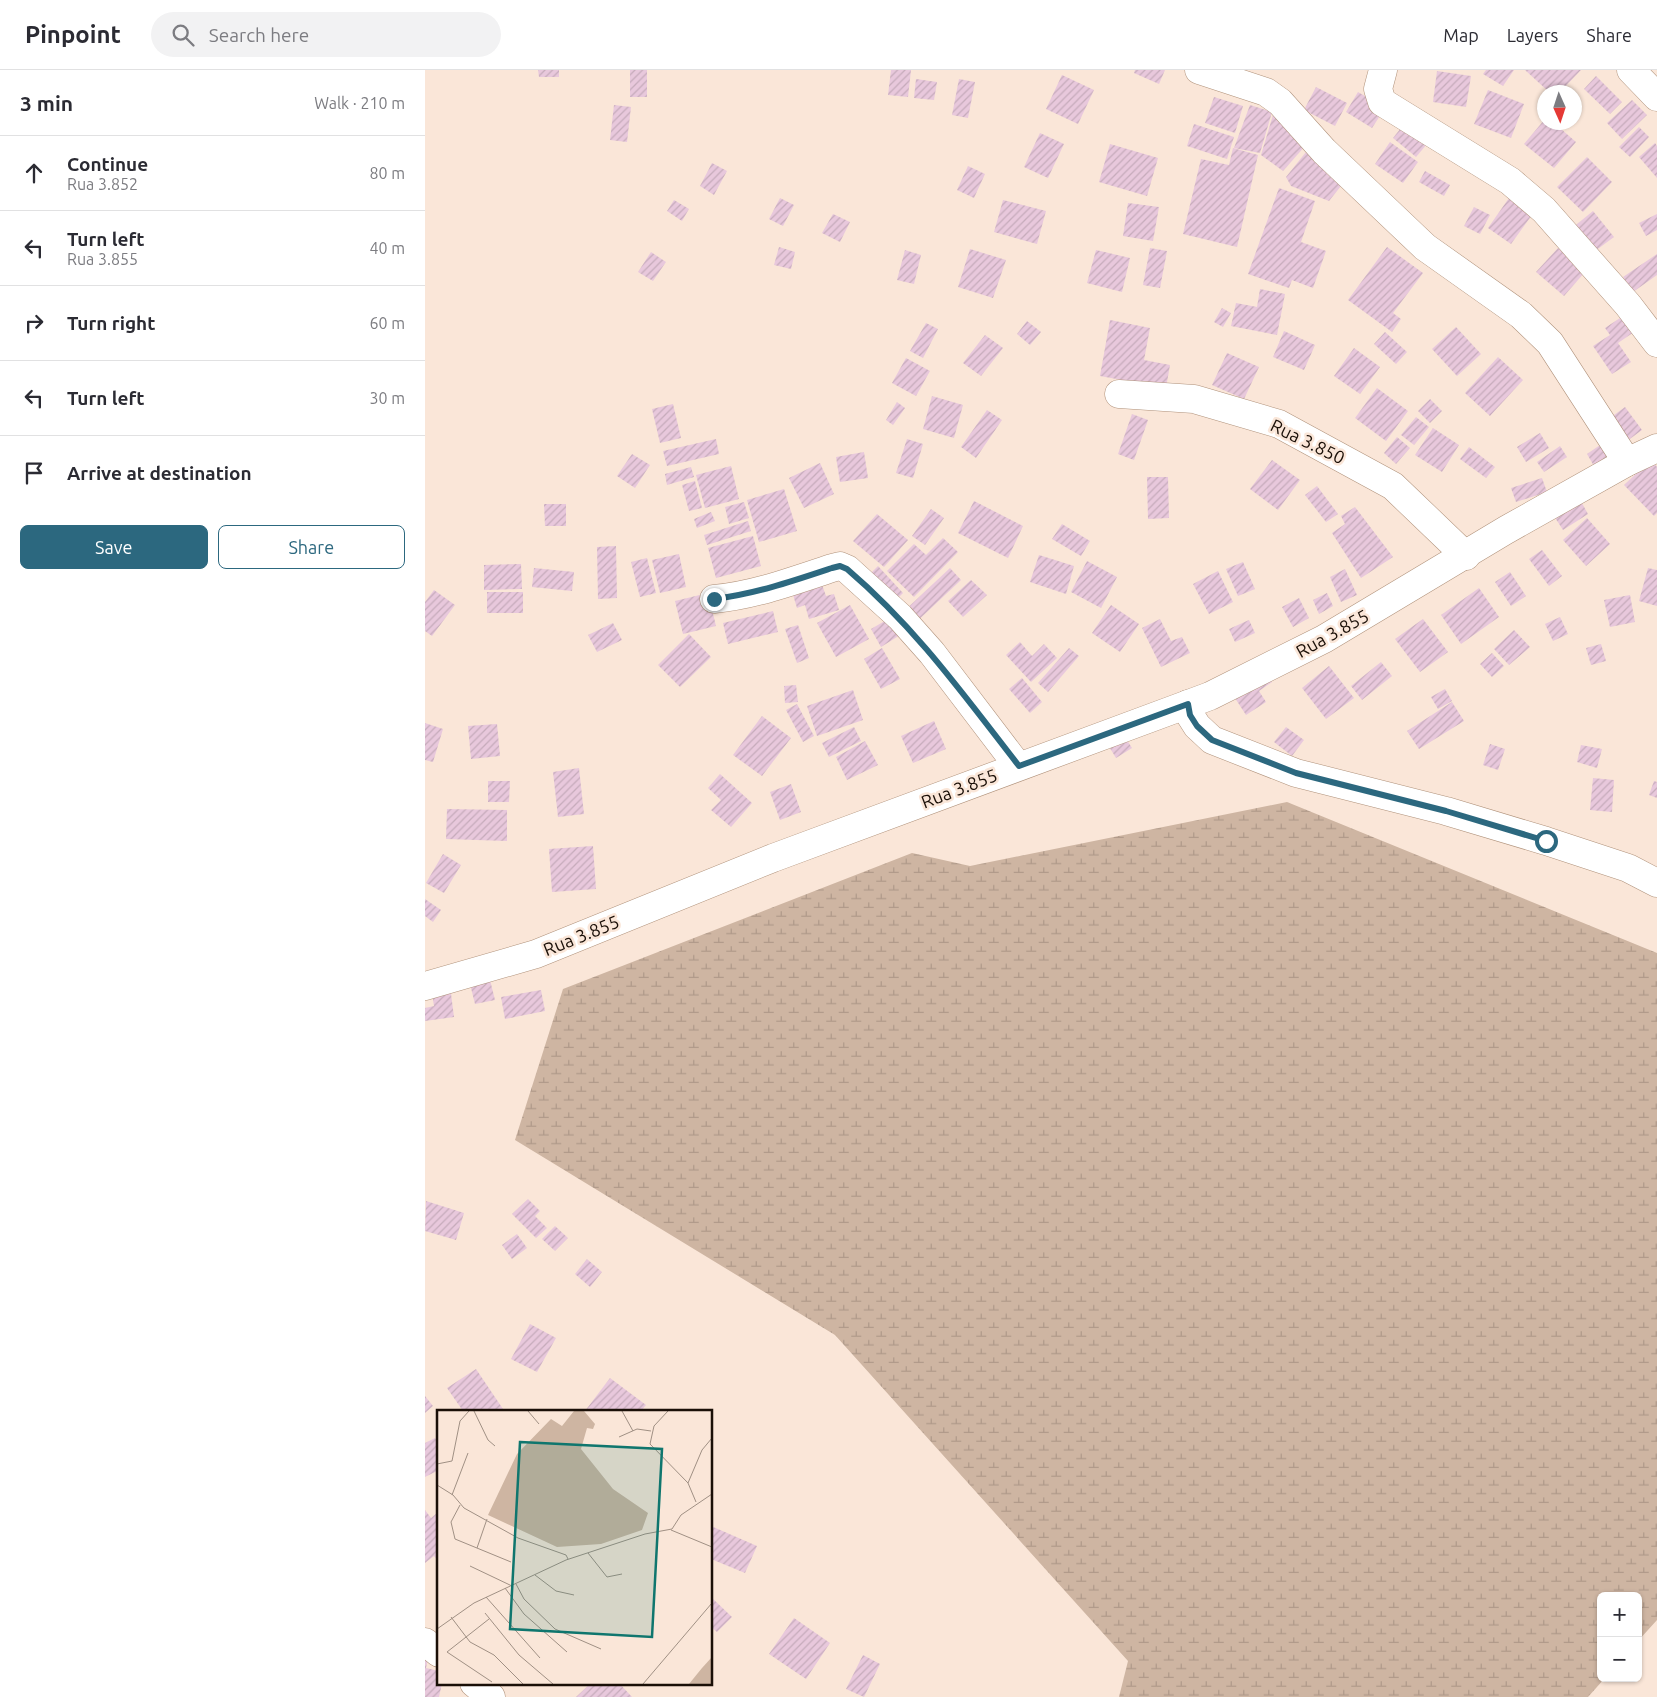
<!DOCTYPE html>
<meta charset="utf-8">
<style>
body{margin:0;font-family:Ubuntu,sans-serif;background:#f2f2f3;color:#2b2b33}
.controls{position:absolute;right:15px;bottom:15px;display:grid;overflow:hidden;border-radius:8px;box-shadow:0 1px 4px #0004}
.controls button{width:45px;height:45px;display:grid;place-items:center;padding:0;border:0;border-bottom:1px solid #e1e1e2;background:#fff;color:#2b2b33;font:25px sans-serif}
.compass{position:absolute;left:1112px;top:15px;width:45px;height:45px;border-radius:50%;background:#fff;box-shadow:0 1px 4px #0004;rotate:177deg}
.stop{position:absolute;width:15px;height:15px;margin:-11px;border:4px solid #2c687f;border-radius:50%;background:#fff}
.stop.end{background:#2c687f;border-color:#fff;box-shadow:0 1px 5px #0008}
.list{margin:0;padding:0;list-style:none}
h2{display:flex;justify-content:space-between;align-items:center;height:65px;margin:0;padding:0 20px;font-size:21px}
h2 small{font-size:16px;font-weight:400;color:#7c7c81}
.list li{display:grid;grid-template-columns:32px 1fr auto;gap:15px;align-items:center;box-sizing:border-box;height:75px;padding:0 20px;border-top:1px solid #e1e1e2}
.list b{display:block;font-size:19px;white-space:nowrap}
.list p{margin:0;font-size:16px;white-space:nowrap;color:#7c7c81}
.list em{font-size:16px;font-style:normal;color:#7c7c81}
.actions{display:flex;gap:10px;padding:15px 20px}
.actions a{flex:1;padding:11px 0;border:1px solid #2c687f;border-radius:8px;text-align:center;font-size:18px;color:#2c687f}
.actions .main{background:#2c687f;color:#fff}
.icon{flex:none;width:28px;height:28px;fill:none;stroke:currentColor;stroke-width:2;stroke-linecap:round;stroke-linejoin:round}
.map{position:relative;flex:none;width:1232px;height:1627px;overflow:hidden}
header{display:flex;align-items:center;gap:30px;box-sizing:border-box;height:70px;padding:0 25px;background:#fff;border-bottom:1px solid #e1e1e2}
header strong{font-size:24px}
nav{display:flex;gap:28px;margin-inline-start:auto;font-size:18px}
.search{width:350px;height:45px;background:#f2f2f3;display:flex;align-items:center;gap:12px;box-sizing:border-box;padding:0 18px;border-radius:28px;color:#7c7c81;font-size:19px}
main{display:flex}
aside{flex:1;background:#fff}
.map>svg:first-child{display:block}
.wetland{fill:url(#wetland-marsh)}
.building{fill:url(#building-hatch)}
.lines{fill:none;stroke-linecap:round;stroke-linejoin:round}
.minor-casing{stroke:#b0927b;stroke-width:29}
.minor{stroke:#fff;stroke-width:28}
.route{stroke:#2c687f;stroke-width:6}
.labels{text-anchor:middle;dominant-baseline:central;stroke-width:5;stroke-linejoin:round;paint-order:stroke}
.street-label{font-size:18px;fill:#1a0f07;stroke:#fae6d8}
.inset-road{fill:none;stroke:#a09084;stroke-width:1}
.view{fill:#0f766e;fill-opacity:0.15;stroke:#0f766e;stroke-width:2.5}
.inset-edge{fill:none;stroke:#1a0f07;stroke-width:2.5}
</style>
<header>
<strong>Pinpoint</strong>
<div class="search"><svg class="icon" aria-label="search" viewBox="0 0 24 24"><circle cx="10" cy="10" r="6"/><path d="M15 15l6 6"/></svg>Search here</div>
<nav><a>Map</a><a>Layers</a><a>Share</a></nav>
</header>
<main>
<aside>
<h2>3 min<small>Walk · 210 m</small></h2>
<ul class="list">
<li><svg class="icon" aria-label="ahead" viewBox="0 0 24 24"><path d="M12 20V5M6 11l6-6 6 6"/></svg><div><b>Continue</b><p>Rua 3.852</p></div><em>80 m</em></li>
<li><svg class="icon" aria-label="left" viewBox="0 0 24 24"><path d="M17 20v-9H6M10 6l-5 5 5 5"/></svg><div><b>Turn left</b><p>Rua 3.855</p></div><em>40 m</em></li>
<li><svg class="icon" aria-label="right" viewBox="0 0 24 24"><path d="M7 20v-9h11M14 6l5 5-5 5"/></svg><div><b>Turn right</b></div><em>60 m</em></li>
<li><svg class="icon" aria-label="left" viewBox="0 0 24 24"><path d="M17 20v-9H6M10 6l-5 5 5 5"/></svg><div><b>Turn left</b></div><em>30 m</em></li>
<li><svg class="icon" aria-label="arrive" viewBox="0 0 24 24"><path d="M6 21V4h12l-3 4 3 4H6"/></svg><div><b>Arrive at destination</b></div></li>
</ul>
<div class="actions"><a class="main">Save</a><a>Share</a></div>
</aside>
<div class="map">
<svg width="1232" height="1627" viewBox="0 0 1232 1627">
<defs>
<pattern id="wetland-marsh" width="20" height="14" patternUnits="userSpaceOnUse" patternTransform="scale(1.25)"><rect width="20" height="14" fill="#ceb5a2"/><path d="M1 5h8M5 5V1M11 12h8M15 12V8" fill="none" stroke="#b09a8a"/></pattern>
<pattern id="building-hatch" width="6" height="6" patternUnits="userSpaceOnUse" patternTransform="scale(1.25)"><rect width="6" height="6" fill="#e8c8dc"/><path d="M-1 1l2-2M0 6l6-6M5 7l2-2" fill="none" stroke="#c6abbb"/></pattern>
</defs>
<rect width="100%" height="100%" fill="#fae6d8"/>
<polygon class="wetland" points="862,732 1232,883 1232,1550 1213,1571 1213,1526 1176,1526 1176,1608 1180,1608 1163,1627 694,1627 703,1591 410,1265 90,1070 138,919 487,783 545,796"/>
<g class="building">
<polygon points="113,0 134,0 134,7 114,7"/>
<rect x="205" y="0" width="17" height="27"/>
<polygon points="466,0 486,0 483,27 463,25"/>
<polygon points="710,0 740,0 734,14 709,3"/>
<polygon points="1061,0 1089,0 1078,16 1058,4"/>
<polygon points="1100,0 1156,0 1135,22 1124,22"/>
<polygon points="1012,1 1046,6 1041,37 1008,32"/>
<polygon points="637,5 669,20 653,54 621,39"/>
<polygon points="1171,6 1197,32 1185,44 1159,19"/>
<polygon points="491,9 512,12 509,30 489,28"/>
<polygon points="534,9 550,12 543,48 527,45"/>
<polygon points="891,17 922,33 910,56 879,40"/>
<polygon points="1063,20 1099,34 1086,68 1049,54"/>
<polygon points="933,22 960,38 947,58 921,42"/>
<polygon points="789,27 818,36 810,63 780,53"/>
<polygon points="1207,30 1222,45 1197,69 1182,53"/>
<polygon points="189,35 206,37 202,72 185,70"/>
<polygon points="825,35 847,42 835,83 809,78"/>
<polygon points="848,45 881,75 858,101 836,85"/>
<polygon points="984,48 1008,67 991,87 968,68"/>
<polygon points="1120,49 1120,52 1128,52 1151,72 1129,98 1099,74"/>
<polygon points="769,54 809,67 802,89 762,76"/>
<polygon points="1214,57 1224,67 1205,87 1194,77"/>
<polygon points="615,63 639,74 623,108 599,97"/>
<polygon points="965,72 993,92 978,113 950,94"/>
<polygon points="1230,73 1232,76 1232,108 1214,87"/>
<polygon points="685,74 733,88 722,126 674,112"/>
<polygon points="885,77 906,94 901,103 916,116 904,131 866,116 861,107"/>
<polygon points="808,78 833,85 812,177 758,164 776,89 804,95"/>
<polygon points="1162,87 1187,112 1158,142 1132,117"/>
<polygon points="287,93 302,101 289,125 275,116"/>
<polygon points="543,96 560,104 549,128 532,120"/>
<polygon points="1000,101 1025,115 1019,126 994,112"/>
<polygon points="854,118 890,131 876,172 901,181 888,218 867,210 864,218 823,204"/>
<polygon points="355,128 369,135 358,156 344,149"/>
<polygon points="1084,128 1107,145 1086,174 1063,158"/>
<polygon points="249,130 264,139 257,151 242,141"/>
<polygon points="578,130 621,141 612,174 569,162"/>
<polygon points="703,133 734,137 728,171 698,166"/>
<polygon points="1049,137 1065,145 1055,164 1039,156"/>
<polygon points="1168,141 1189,167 1166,184 1146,159"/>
<polygon points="408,144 425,152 415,172 397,163"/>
<polygon points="1232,144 1232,160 1221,166 1214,153"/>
<polygon points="354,177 370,182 366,199 349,195"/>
<polygon points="962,177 998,203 968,243 976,249 967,262 923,230"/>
<polygon points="725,178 742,181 735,218 718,215"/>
<polygon points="1133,178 1160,202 1139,226 1111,202"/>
<polygon points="545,179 581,190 568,228 533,217"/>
<polygon points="480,180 496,185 489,214 472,210"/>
<polygon points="671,180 705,188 697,222 662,213"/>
<polygon points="226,182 241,192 228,211 213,202"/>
<polygon points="1232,184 1232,205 1208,222 1198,207"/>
<polygon points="835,219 860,224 852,265 806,256 811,233 832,237"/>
<polygon points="797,238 806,243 798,257 789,252"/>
<polygon points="1201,244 1212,260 1193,273 1206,292 1187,304 1168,276 1185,265 1180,258"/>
<polygon points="685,250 725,258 719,290 745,295 741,318 675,306"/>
<polygon points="602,251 616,262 605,275 592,264"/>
<polygon points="501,253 513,259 498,288 485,281"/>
<polygon points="1031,257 1056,284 1032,306 1007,279"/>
<polygon points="859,261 890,275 879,300 848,287"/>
<polygon points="960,262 982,282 971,294 949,274"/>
<polygon points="560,265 578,278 556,306 538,293"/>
<polygon points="929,278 955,297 935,324 909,306"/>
<polygon points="802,283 834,297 819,329 787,315"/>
<polygon points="1073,287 1098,310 1065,346 1040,323"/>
<polygon points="481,288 505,301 491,326 467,313"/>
<polygon points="952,318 983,341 961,371 930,348"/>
<polygon points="507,326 538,335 529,368 498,359"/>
<polygon points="1005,329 1017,341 1005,353 993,341"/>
<polygon points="472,332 480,338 468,355 461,350"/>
<polygon points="248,334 256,368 235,373 227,339"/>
<polygon points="1200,337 1217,360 1198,374 1181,351"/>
<polygon points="562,340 577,350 551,388 536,377"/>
<polygon points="707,344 723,350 709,390 693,384"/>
<polygon points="991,347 1004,357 989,375 976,365"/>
<polygon points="1008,358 1034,375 1017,402 990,385"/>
<polygon points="1115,363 1124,378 1101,392 1092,377"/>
<polygon points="972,367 985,378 971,394 959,383"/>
<polygon points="291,369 294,384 242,396 238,381"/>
<polygon points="482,369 498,374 488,408 471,403"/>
<polygon points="1178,373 1186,384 1169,396 1162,384"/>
<polygon points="1135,376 1142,387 1119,402 1112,392"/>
<polygon points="1044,377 1070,397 1061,408 1035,389"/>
<polygon points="439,382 443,408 415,412 411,387"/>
<polygon points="207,384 225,395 210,418 192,406"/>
<polygon points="847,390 875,410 853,440 825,419"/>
<polygon points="1226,390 1232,397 1232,443 1229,446 1199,415"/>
<polygon points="395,393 409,424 379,438 364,408"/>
<polygon points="306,396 314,429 280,438 271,405"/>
<polygon points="266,397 269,407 242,415 240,404"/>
<polygon points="722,407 743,407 744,448 723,449"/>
<polygon points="1117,408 1122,422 1091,432 1086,418"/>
<polygon points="270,411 277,438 264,441 257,415"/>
<polygon points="892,416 913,444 901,452 880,425"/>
<polygon points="359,419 372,461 334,472 322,430"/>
<polygon points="1153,426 1163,444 1138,460 1127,443"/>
<polygon points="549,431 598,456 583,488 533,463"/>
<polygon points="319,432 324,448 304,454 300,437"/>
<polygon points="119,434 141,434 141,456 120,456"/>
<polygon points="930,437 968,487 936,508 907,463 920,454 916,446"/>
<polygon points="506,439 519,448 500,475 487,466"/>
<polygon points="286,442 290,451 272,458 269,449"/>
<polygon points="452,444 483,470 459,497 428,471"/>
<polygon points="1162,448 1185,474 1161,496 1138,470"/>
<polygon points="323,451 326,461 282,475 279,465"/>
<polygon points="637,454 665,471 656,486 627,469"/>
<polygon points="328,466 336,496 291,508 283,478"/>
<polygon points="518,468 533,482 489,527 462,501 489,474 501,485"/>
<polygon points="191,476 192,528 173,529 172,477"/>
<polygon points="1117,480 1137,506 1124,516 1104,489"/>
<polygon points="254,484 261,517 235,523 227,490"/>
<polygon points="614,485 649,496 641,524 605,512"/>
<polygon points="222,488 231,523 215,527 206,492"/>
<polygon points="662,491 692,507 676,538 646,522"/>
<polygon points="818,492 830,519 813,526 801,499"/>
<polygon points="96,494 97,519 59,520 59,495"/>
<polygon points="453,496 478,523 465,536 439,510"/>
<polygon points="109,498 149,502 147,521 107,517"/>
<polygon points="525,498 536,510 487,556 476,544"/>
<polygon points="1223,498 1232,500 1232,536 1214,531"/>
<polygon points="920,499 932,525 916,532 905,507"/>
<polygon points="793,501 808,532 784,544 768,514"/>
<polygon points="1085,502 1101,526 1086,536 1070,512"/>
<polygon points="394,506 401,526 409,524 414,540 384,549 380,535 372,538 365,515"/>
<polygon points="546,510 562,525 538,547 523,531"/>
<polygon points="1054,518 1074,547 1036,574 1016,545"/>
<polygon points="9,520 30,535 7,566 0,561 0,532"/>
<rect x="62" y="522" width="36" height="21"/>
<polygon points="283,523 291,556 258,564 250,531"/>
<polygon points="902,523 908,536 894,544 888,530"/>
<polygon points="1205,525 1210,552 1185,557 1179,530"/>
<polygon points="874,528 884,548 868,557 857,537"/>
<polygon points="425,535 444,569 411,587 392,553"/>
<polygon points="686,535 714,554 695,582 667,563"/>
<polygon points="348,541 353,562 303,574 298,553"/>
<polygon points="470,545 480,562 456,577 446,559"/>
<polygon points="1135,547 1143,564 1128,571 1120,554"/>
<polygon points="735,549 746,571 757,567 765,583 736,597 717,558"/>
<polygon points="998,549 1023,582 995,602 970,569"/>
<polygon points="824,550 830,563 810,572 804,559"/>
<polygon points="188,553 197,570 172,582 163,565"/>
<polygon points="373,555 384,588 372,593 360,559"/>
<polygon points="1089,560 1105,577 1084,595 1069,579"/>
<polygon points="264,564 286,587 255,617 233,595"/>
<polygon points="595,572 607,586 619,574 632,588 606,612 581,585"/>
<polygon points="1176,574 1181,591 1166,595 1161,578"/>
<polygon points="457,578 475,609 456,619 439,589"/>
<polygon points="644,578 654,586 623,622 613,613"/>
<polygon points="1067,583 1079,596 1067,607 1055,594"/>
<polygon points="956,592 967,606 937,630 926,616"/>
<polygon points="904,596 929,628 901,649 877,618"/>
<polygon points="840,601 847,612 834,621 841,632 821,645 806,622"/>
<polygon points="597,608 617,632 605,643 584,619"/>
<polygon points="371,615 373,632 360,633 359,616"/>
<polygon points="1020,619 1027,631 1013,639 1006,627"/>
<polygon points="428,620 438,650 392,666 382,636"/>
<polygon points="1027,632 1039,651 994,679 982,661"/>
<polygon points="372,634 389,666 378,672 361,640"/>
<polygon points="337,646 366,668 337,706 308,685"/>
<polygon points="509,651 521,679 488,693 476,666"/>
<polygon points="0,653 18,659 8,692 0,690"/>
<polygon points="72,654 75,686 46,689 43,656"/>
<polygon points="429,657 436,671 404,687 397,673"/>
<polygon points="861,657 879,670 867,686 849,672"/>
<polygon points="698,664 707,678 691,688 683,675"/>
<polygon points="440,671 453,695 422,710 411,687"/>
<polygon points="1065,674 1080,679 1073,700 1058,695"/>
<polygon points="1156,675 1177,679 1172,698 1152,692"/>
<polygon points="154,698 159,744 133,747 128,702"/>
<polygon points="295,704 327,733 306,757 286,740 296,730 283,718"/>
<polygon points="1168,708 1189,710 1187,742 1165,740"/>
<polygon points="63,711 85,711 84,732 63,732"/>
<polygon points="1229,711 1232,712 1232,728 1224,725"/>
<polygon points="366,714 376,742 355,750 345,722"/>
<polygon points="22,739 82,740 82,771 21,769"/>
<polygon points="168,776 171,819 127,822 124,779"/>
<polygon points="18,784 36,795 19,823 1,813"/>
<polygon points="0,829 16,840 8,852 0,846"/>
<polygon points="65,910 70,930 50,934 45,914"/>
<polygon points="25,916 29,947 0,951 0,938 9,936 6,918"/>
<polygon points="116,920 120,941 80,949 76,927"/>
<polygon points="103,1129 115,1141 110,1146 122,1158 111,1168 87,1144"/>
<polygon points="1,1131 39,1143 31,1170 0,1161"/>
<polygon points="130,1156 143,1168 130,1181 117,1169"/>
<polygon points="92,1164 102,1178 87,1189 77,1175"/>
<polygon points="162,1189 177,1202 165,1217 150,1204"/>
<polygon points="105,1254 131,1268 112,1302 86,1289"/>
<polygon points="51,1299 78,1339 75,1341 38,1341 22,1318"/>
<polygon points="185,1308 221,1335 216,1341 160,1341"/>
<polygon points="0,1326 8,1336 0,1343"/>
<polygon points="10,1368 14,1375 14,1400 0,1407 0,1373"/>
<polygon points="0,1440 6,1448 12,1443 14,1446 14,1492 9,1486 0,1493"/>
<polygon points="286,1456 332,1476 320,1503 286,1489"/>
<polygon points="286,1527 307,1547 292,1562 286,1557"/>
<polygon points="369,1548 405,1573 381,1609 344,1584"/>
<polygon points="438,1585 455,1594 439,1627 421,1619"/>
<polygon points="0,1588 3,1588 1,1598 14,1601 14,1613 17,1613 14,1627 0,1627"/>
<polygon points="166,1613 194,1613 207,1627 151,1627"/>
</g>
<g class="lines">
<g class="minor-casing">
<g id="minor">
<polyline points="774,0 841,22 855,32 899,81 1000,177 1096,245 1125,273 1202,392"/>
<polyline points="958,0 953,19 957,32 1085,111 1119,140 1203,235 1232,273"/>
<polyline points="1206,0 1232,27"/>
<polyline points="694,324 769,329 854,354 968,416 1041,486"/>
<path d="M289 529C330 525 368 511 407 498L415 496 422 499 475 547 507 583 593 696"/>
<polyline points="763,634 765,645 772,656 787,670 871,703 1021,741 1121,771 1203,798 1232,813"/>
<polyline points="0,916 111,884 348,788 785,626 899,569 1081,460 1202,392 1232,378"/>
<polyline points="0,1572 14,1583"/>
<polyline points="49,1613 66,1627"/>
</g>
</g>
<use href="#minor" class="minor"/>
</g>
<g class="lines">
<path class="route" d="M289 529C330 524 368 511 407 498L415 496 422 499C491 558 538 624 594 696L763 634 765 645 772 656 787 670 871 703 1021 741 1121 771"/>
</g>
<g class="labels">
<g class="street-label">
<text transform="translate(883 371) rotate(26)">Rua 3.850</text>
<text transform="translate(907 563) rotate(-29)">Rua 3.855</text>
<text transform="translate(534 718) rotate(-21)">Rua 3.855</text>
<text transform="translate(156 865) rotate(-22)">Rua 3.855</text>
</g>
</g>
<g transform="translate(12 1340)">
<rect width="275" height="275" fill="#fae6d8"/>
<path d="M137 1H147L158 14 156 19 150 18 144 39 176 79 211 103 205 120 164 134 120 137 51 105 80 44 114 9 125 16Z" fill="#ceb5a2"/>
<path d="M275 247V274H252L265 258Z" fill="#ceb5a2"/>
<path class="inset-road" d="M37 1 51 30 58 36M91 1 102 14M185 1 196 21M231 1 217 16 213 34 251 73 259 92M182 27 200 19 214 21M0 54 15 51 23 11 32 1M251 73 265 40 275 28M0 75 16 85 27 98 81 128 129 145 131 149M15 85 31 43M23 95 14 112 18 129 74 152M234 120 275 137M40 138 50 109M151 143 170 167 185 164M33 156 75 176M98 165 119 181 137 185M79 174 87 189 118 219 164 239M68 178 87 204 130 242M49 187 103 248M48 203 82 245 116 274M14 207 33 232 57 245 86 274M52 209 10 242 55 272M0 219 37 193 129 150 208 124 235 119 244 105 275 84M206 274 275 193"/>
<path class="view" d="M83 32 225 39 215 227 73 219Z"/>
<rect width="275" height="275" class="inset-edge"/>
</g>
</svg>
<div class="controls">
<button>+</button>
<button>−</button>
</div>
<svg class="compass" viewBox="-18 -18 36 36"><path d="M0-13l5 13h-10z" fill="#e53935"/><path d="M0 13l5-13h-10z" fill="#7c7c81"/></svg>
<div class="stop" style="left:1121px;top:771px"></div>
<div class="stop end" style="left:289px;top:529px"></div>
</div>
</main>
